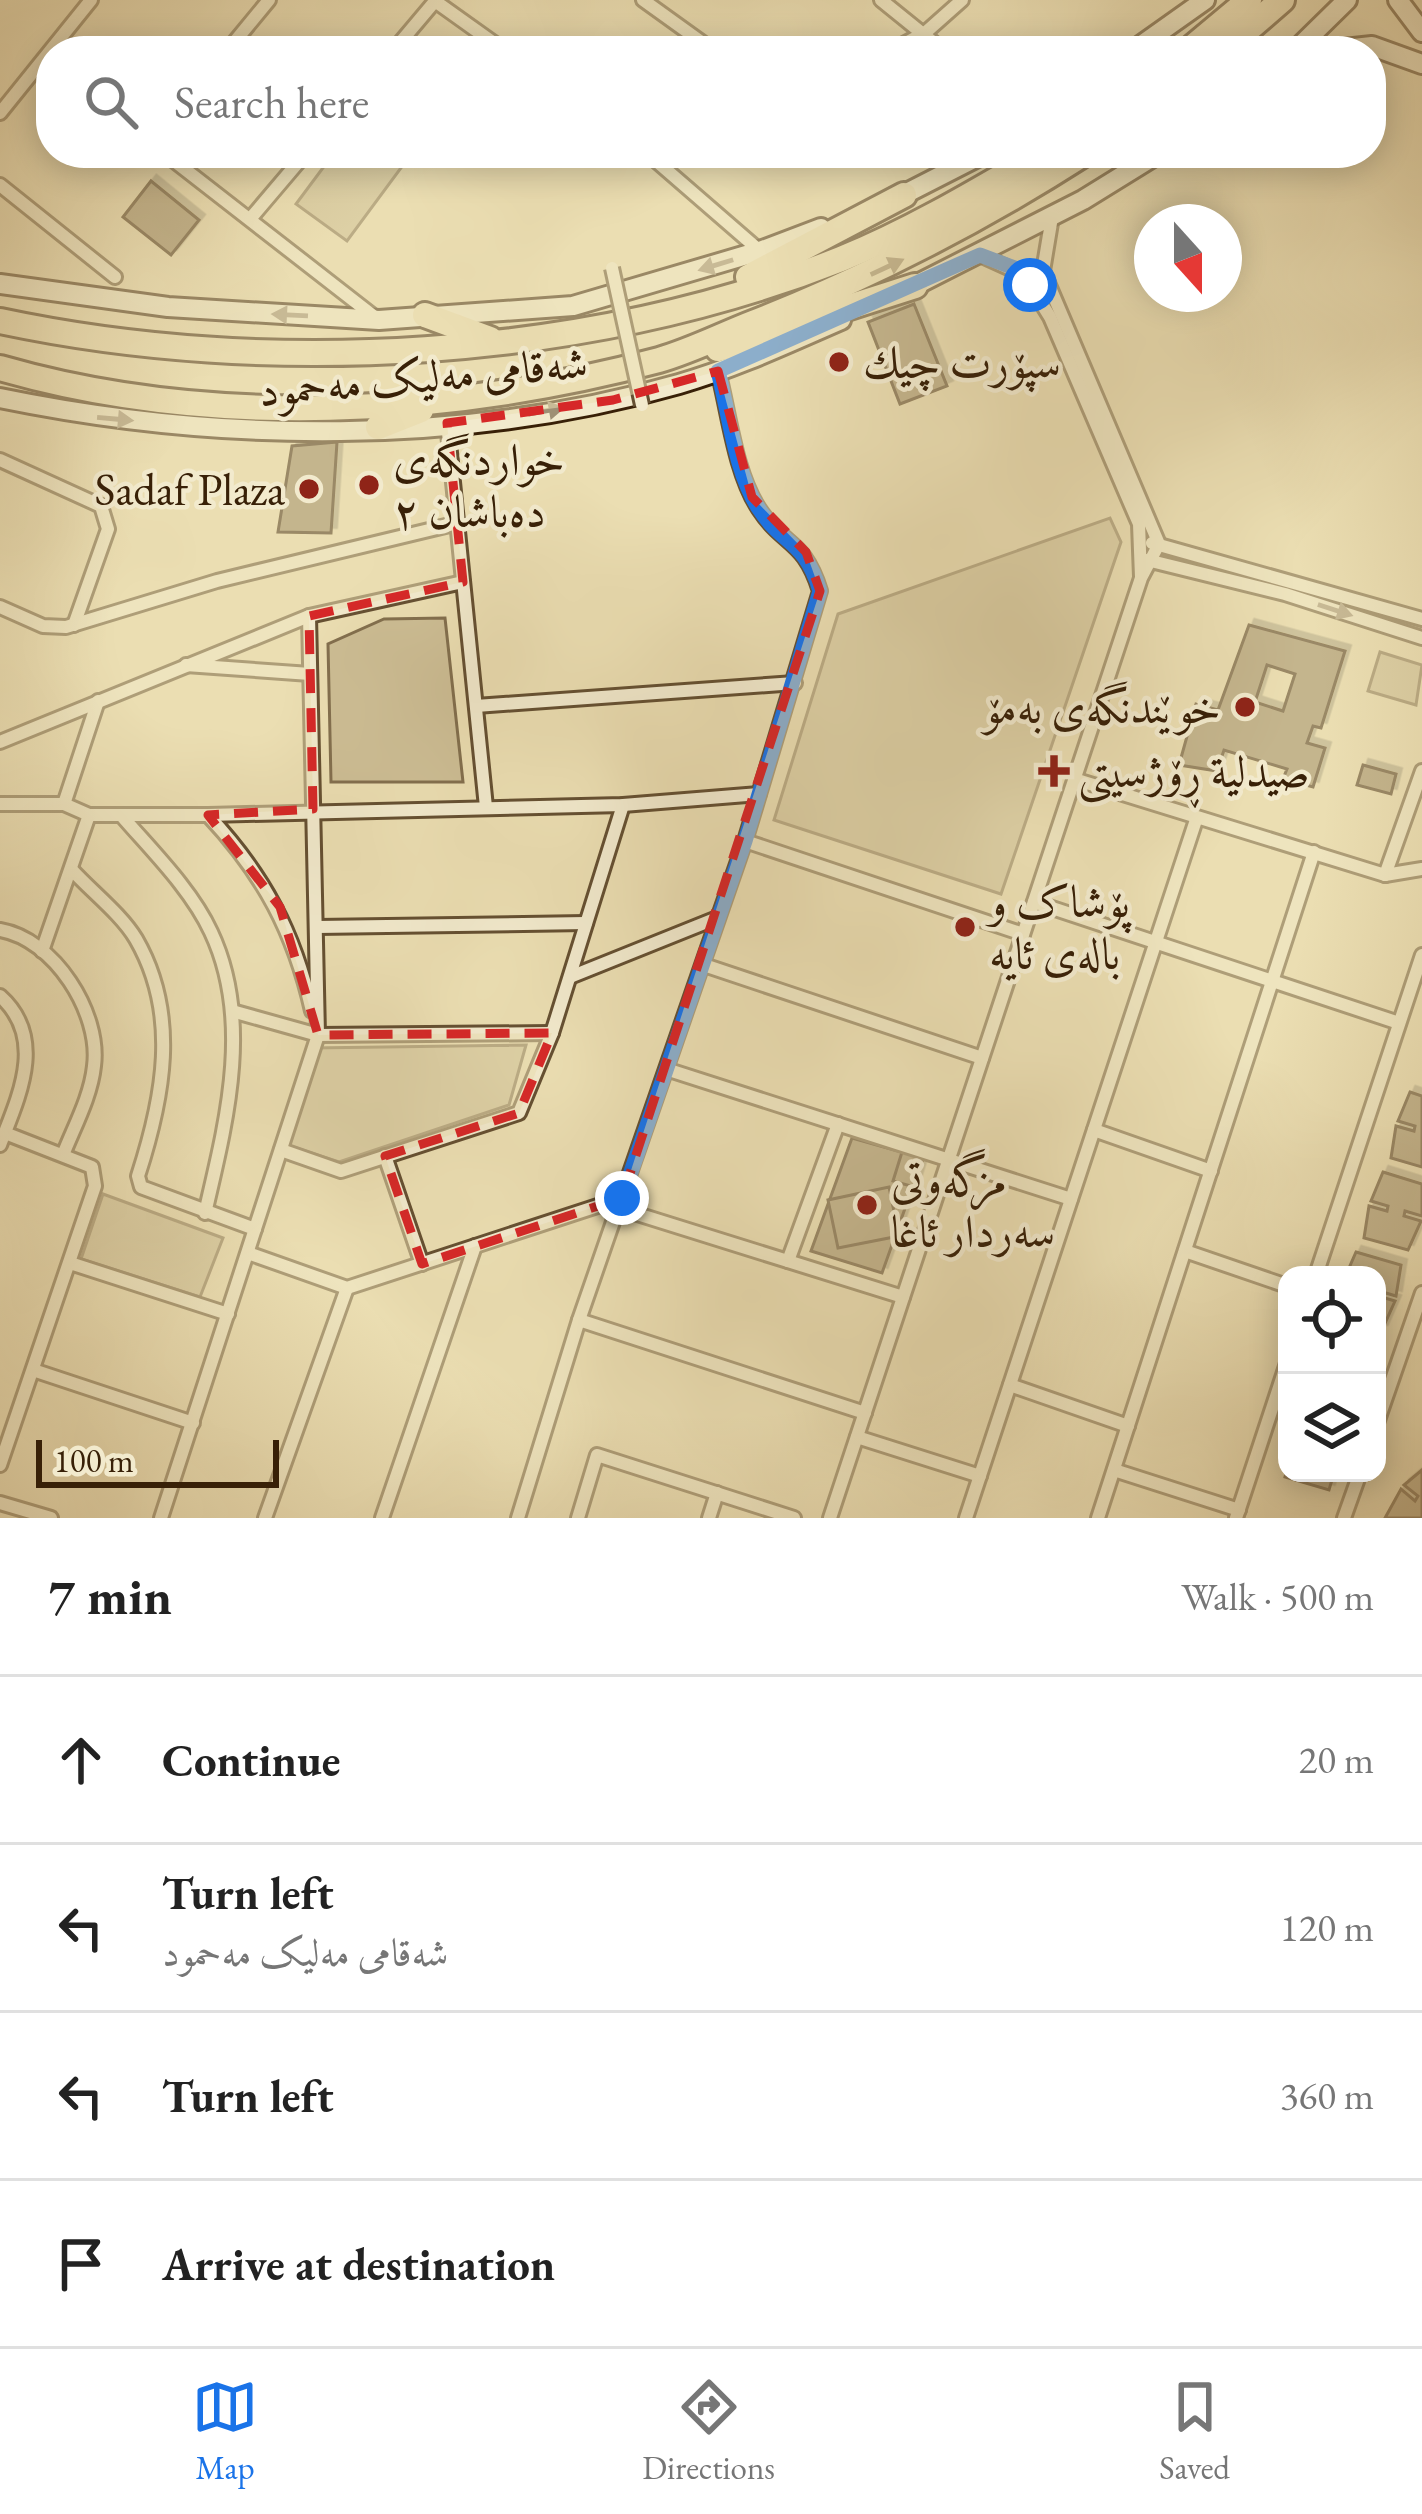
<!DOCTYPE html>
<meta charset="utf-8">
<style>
body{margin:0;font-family:"EB Garamond",Amiri,serif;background:#f6f6f6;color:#222}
.controls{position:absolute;right:36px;bottom:36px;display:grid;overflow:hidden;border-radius:24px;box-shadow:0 6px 30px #0003}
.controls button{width:108px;height:108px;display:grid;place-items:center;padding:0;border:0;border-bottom:3px solid #e0e0e0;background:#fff;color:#222;font:60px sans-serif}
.compass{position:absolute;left:1134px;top:204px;width:108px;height:108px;border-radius:50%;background:#fff;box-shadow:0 6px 30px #0003;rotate:159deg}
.scale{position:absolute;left:36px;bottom:30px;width:243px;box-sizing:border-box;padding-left:12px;border:6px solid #382007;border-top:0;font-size:33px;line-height:42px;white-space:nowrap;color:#382007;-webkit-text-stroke:9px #f2eacd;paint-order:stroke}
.stop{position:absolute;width:36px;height:36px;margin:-27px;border:9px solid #1a73e8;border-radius:50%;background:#fff}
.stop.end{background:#1a73e8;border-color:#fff;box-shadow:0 3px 12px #0008}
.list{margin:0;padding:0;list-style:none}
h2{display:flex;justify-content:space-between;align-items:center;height:156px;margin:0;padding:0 48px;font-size:51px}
h2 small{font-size:39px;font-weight:400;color:#767676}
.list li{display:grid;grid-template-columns:78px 1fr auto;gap:36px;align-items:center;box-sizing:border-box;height:168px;padding:0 48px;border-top:3px solid #e0e0e0}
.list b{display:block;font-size:45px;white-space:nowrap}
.list p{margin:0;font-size:39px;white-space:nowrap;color:#767676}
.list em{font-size:39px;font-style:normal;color:#767676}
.icon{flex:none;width:66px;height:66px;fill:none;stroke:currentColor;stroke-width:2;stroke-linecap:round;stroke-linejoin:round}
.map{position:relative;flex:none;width:1422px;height:1518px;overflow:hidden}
.search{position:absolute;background:#fff;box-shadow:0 6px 30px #0003;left:36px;right:36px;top:36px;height:132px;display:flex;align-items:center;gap:30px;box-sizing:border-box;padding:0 42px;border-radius:48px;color:#767676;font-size:45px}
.sheet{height:828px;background:#fff}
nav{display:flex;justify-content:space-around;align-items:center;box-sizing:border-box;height:168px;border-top:3px solid #e0e0e0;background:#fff;font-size:33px;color:#767676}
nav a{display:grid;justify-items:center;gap:6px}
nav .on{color:#1a73e8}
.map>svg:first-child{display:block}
.green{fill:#cdbe95;stroke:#826f4e;stroke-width:3}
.building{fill:#958360;stroke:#382007;stroke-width:3;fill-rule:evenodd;filter:url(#shadow)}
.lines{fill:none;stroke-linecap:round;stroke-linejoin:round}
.street-casing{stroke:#655032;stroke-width:18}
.secondary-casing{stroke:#382007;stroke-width:24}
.highway-casing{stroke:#382007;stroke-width:30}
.street{stroke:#f2eacd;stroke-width:12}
.secondary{stroke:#f2eacd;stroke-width:18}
.highway{stroke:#ebdeb2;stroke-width:24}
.street-bridge-casing{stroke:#655032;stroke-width:18;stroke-linecap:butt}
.street-bridge{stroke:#f2eacd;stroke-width:12}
.oneway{fill:#9e8f74}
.oneway2{fill:#927f5c}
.route{stroke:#1a73e8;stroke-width:15}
.marked{fill:none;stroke:#d62828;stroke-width:9;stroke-dasharray:24 15;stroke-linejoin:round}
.poi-dot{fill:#8f2418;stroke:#f2eacd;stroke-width:4.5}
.labels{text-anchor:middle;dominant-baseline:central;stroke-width:9;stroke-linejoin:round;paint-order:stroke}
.poi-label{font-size:45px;fill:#382007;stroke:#f2eacd;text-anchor:start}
.street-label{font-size:45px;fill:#382007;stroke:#f2eacd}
</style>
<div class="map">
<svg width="1422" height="1518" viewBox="0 0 1422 1518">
<defs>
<filter id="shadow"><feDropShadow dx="5.5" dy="-5.5" stdDeviation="0" flood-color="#0004"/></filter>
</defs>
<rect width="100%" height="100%" fill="#ebdeb2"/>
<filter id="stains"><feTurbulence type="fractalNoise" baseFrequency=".00167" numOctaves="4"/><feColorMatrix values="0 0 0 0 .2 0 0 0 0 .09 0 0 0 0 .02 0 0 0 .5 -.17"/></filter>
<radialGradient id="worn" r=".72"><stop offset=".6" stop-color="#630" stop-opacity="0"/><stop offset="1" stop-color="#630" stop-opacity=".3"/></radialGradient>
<g class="green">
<polygon points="334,153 412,153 347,241 296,204"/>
<polygon points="1110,518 1121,542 1001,894 774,820 838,614"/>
<polygon points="445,618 463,782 331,782 328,644 384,619"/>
<polygon points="1380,652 1422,665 1416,705 1368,691"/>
<polygon points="526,1045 509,1105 339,1162 281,1143 311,1048"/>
<polygon points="103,1194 223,1238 200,1297 81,1259"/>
</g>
<g class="building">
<polygon points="151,181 199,220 171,255 123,217"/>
<polygon points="914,304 947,386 900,404 868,322"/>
<polygon points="337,442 331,533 278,532 292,446"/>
<path d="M1249 625 1345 651 1321 728 1313 726 1307 743 1325 748 1313 787 1283 779 1287 769 1224 750 1217 771 1179 765 1196 704 1218 710ZM1267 665 1295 674 1283 711 1255 702Z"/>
<polygon points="1363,765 1396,774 1391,794 1357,785"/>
<polygon points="1410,1092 1422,1096 1422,1167 1391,1158 1396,1126 1414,1131 1415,1126 1398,1121"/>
<polygon points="852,1138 923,1158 882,1273 811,1251"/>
<polygon points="902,1152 923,1158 914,1187 893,1181"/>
<polygon points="1383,1172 1422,1184 1422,1216 1405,1211 1404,1216 1421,1221 1408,1250 1364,1238 1369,1206 1387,1211 1388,1206 1371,1201"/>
<polygon points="889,1187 899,1236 838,1248 828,1200"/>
<polygon points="1356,1252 1401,1265 1396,1296 1379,1291 1378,1296 1395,1301 1382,1330 1377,1329 1377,1275 1346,1275"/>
<polygon points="1287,1469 1287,1473 1334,1473 1329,1490 1285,1477"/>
<polygon points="1422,1470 1422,1518 1385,1518 1401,1489 1415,1501 1418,1496 1404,1485"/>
</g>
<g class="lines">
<g class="street-casing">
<g id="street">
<polyline points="643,0 714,51"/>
<polyline points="881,0 944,51"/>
<polyline points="435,1 505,51"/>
<polyline points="227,51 269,0"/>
<polyline points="393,51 436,0"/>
<polyline points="891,51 926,32 962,0"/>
<polyline points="0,113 91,0"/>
<polyline points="164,153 376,318"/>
<polyline points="647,153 760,251"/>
<polyline points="0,185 115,277"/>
<polyline points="250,219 306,153"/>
<polyline points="980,255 1024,275 1050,317 1139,524 1141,577"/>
<polyline points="447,423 486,807"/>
<polyline points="0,460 101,506 108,529 74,625"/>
<polyline points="1152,543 1422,619"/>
<polyline points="1147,560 1285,594 1422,638"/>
<polyline points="0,607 43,626 66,627 217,581 458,523"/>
<polyline points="186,665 310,674"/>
<polyline points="476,706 795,683"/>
<polyline points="0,742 309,616 463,582"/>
<polyline points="1074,779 1385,875 1422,869"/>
<polyline points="0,804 64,804 89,815 208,815 623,805 759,794"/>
<polyline points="64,804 98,701"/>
<path d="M121 815C152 851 191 889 211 932 253 1021 226 1123 205 1213"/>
<path d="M208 815C264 875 294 932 312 1011"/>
<polyline points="745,841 1023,934"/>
<path d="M72 870C91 891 121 914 136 939 180 1015 163 1099 138 1176L141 1187 255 1229"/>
<polyline points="1385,875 1422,771"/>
<polyline points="1034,902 1399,1023"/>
<polyline points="317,927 586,923"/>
<path d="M0 930C54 939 101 1013 94 1066 91 1096 74 1127 63 1155"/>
<polyline points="42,951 89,815"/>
<polyline points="704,965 982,1058"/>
<polyline points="570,977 717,918"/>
<path d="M0 996C47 1038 19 1096 0 1145"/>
<polyline points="232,1011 318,1035 552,1033"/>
<polyline points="669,1070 1071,1199"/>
<polyline points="1094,1130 1211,1171"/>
<polyline points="281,1150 341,1171 519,1113 552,1033 623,805"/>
<polyline points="385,1156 422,1264"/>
<polyline points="618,1208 903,1297"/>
<polyline points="1185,1251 1287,1286"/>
<polyline points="248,1253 347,1288 622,1198"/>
<polyline points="788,1261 838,1124"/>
<polyline points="70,1263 228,1314"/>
<polyline points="1316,1275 1422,955"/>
<polyline points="579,1320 865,1413"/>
<polyline points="33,1370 193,1423"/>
<polyline points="1010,1385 1128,1426"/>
<polyline points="1377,1423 1422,1293"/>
<polyline points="857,1437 980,1476"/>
<polyline points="0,1465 95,1186 92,1167 5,1133"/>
<polyline points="1114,1470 1239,1510"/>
<polyline points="0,1503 51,1518"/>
<polyline points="161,1518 318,1035 309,616"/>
<polyline points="265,1518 347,1288"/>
<polyline points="382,1518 475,1246"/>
<path d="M518 1518 579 1320 745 841 820 591C804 539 784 547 759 509 735 473 729 413 718 371"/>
<polyline points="578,1518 597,1455 794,1518"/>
<polyline points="709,1518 717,1493"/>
<polyline points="830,1518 1141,578 1159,544 1043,271 1052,217"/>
<polyline points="966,1518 1196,820"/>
<polyline points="1098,1518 1314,852"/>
<polyline points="1236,1518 1287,1363"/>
<polyline points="1344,1518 1360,1473"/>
</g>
</g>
<g class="secondary-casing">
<g id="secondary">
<polyline points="1398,0 1422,32"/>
<polyline points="1133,51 1205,0"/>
<polyline points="1295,51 1347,0"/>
<polyline points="1326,51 1372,46 1422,64"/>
<polyline points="897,198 985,153"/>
<polyline points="0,284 168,307 379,320 573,306 760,251 821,228"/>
<polyline points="904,291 1083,200 1159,153"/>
<path d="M0 398C219 443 463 446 679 384 735 368 788 343 841 320"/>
</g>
</g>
<g class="highway-casing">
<g id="highway">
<polyline points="1188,51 1249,0"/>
<polyline points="1223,51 1282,0"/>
<polyline points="748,277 904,195"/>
<polyline points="425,315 490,339"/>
<path d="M0 321C267 378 587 360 841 259 912 230 977 191 1042 153"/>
<polyline points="718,349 915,286"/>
<path d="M0 368C212 429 448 416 659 360 691 351 722 335 753 323 870 277 979 221 1085 153"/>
<polyline points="378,427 421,410"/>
</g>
</g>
<use href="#street" class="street"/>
<use href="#secondary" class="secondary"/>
<use href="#highway" class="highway"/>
<g class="street-bridge-casing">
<polyline id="street-bridge" points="612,268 642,405"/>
</g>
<use href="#street-bridge" class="street-bridge"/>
</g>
<defs><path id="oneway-solid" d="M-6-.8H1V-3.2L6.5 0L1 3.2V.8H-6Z" transform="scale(3)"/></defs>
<g class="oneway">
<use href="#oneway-solid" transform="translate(716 265) rotate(163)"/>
<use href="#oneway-solid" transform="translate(290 315) rotate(-177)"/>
<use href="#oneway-solid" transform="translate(546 411) rotate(-10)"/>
<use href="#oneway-solid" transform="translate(115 419) rotate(5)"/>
<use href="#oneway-solid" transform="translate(1335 610) rotate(18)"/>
</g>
<use class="oneway2" href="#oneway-solid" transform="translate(887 267) rotate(-25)"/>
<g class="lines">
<path class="route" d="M622 1198 745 841 820 591C804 539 784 547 759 509 735 473 729 413 718 371L980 255 1017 269 1030 285"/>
</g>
<path d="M0 0H1422V1518H0ZM718 371 752 497 806 552 820 591 622 1198 422 1264 385 1156 519 1113 552 1033 318 1035 280 907 208 815 313 809 309 616 463 582 447 423 613 400Z" fill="#ebdeb2" fill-opacity=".55" fill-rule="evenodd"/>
<path class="marked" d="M718 371 752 497 806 552 820 591 622 1198 422 1264 385 1156 519 1113 552 1033 318 1035 280 907 208 815 313 809 309 616 463 582 447 423 613 400Z"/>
<g class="poi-dot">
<circle cx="839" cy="362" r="12"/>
<circle cx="369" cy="485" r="12"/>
<circle cx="309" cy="489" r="12"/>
<circle cx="1245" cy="707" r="12"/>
<path d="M1048 753h12v12h12v12h-12v12h-12v-12h-12v-12h12z"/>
<circle cx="965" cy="927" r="12"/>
<circle cx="867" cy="1205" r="12"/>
</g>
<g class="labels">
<g class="poi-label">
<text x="863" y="362">سپۆرت چيك</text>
<text x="393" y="459">خواردنگەی<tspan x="393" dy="52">دەباشان ٢</tspan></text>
<text x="285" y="489" text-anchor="end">Sadaf Plaza</text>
<text x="1221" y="707" text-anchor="end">خوێندنگەی بەمۆ</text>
<text x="1078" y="771">صيدلية ڕۆژسیتی</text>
<text x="989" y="901">پۆشاک و<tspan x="989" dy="52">بالەی ئایە</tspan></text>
<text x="891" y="1179">مزگەوتی<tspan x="891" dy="52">سەردار ئاغا</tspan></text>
</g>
<g class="street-label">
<text transform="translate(423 376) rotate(-5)">شەقامی مەلیک مەحمود</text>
</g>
</g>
<rect width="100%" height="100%" filter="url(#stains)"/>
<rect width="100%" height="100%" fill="url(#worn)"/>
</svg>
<div class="controls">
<button><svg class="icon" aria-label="locate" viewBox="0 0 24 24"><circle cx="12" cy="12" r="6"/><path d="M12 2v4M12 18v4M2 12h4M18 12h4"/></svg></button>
<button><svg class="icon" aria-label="layers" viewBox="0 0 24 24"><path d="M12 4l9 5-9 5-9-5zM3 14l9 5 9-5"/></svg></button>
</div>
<svg class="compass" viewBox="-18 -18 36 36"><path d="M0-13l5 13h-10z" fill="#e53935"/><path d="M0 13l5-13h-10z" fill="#767676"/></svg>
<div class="scale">100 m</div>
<div class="stop" style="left:1030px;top:285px"></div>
<div class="stop end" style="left:622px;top:1198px"></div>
<div class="search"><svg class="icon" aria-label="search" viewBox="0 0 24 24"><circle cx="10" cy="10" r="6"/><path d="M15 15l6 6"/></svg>Search here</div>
</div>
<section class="sheet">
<h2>7 min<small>Walk · 500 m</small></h2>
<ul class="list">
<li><svg class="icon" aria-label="ahead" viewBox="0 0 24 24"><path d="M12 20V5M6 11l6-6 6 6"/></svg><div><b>Continue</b></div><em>20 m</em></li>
<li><svg class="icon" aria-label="left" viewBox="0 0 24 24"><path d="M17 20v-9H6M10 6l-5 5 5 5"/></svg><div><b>Turn left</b><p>شەقامی مەلیک مەحمود</p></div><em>120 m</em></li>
<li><svg class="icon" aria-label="left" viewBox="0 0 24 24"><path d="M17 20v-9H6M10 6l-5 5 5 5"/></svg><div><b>Turn left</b></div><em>360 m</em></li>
<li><svg class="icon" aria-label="arrive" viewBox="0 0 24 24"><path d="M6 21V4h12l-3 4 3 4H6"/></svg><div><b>Arrive at destination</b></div></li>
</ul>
</section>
<nav>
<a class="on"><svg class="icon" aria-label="map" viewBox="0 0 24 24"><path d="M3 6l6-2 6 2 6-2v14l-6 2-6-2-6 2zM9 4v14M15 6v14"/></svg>Map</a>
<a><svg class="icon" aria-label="directions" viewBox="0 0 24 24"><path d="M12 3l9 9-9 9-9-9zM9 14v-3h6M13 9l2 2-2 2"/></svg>Directions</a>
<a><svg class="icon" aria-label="saved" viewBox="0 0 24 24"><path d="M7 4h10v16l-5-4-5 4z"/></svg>Saved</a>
</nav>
